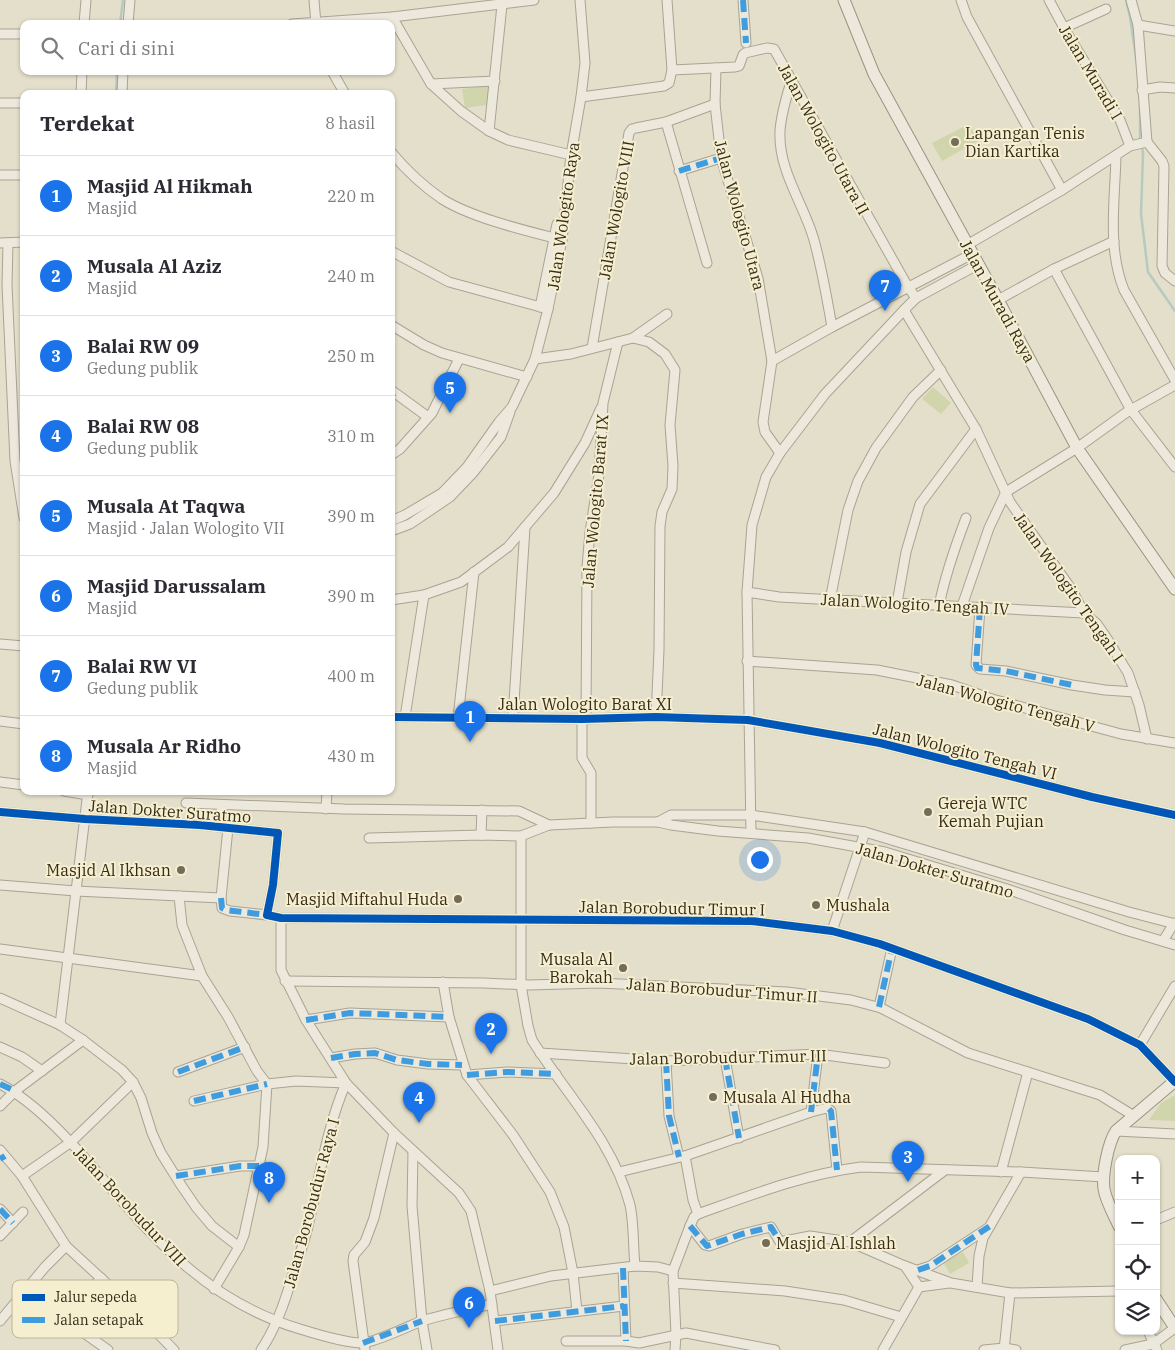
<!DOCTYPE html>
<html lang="id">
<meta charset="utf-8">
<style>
body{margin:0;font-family:"IBM Plex Serif",serif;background:#f2f2f3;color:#2b2b33}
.controls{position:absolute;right:15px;bottom:15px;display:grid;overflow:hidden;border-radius:10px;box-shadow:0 1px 4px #0004}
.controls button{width:45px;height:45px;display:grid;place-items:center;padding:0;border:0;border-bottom:1px solid #e1e1e2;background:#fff;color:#2b2b33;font:25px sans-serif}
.you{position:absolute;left:759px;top:859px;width:18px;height:18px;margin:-12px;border:4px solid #fff;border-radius:50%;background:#1a73e8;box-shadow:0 0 0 8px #1a73e833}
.badge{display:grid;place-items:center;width:32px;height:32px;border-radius:50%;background:#1a73e8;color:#fff;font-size:16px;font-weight:700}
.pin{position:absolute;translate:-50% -41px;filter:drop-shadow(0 1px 2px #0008)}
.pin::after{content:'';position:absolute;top:26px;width:18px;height:15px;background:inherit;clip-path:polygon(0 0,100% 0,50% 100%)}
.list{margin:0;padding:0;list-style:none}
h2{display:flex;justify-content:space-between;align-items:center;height:65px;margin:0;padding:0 20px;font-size:21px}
h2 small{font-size:16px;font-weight:400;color:#7c7c81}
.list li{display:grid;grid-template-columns:32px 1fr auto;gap:15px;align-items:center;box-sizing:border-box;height:80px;padding:0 20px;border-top:1px solid #e1e1e2}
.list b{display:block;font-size:19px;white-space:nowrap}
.list p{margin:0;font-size:16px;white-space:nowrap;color:#7c7c81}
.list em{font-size:16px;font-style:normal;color:#7c7c81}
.icon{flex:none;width:28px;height:28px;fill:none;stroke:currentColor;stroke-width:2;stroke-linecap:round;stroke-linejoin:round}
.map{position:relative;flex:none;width:1175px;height:1350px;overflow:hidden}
.search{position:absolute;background:#fff;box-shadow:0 1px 4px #0004;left:20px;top:20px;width:375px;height:55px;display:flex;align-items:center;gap:12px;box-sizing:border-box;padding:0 18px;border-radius:10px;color:#7c7c81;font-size:19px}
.panel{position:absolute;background:#fff;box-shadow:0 1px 4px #0004;left:20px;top:90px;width:375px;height:705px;border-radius:10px}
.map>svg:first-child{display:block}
.green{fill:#d0d5ac}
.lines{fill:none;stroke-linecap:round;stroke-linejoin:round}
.stream{stroke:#b6cac0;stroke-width:2.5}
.street-casing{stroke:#a9a394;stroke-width:11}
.secondary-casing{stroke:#989384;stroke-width:13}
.street{stroke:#ece8dc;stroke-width:9}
.secondary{stroke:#ece8dc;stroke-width:11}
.quiet{stroke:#3e9cdf;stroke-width:6;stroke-dasharray:12 6;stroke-linecap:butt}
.cycleway-casing{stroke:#f6efcf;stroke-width:11}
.cycleway{stroke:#0057b8;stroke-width:8}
.poi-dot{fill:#746b59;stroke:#f6efcf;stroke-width:2}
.labels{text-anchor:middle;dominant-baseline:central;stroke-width:4;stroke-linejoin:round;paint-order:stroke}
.street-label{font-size:16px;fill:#372c1c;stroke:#f6efcf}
.poi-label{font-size:16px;fill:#372c1c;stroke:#f6efcf;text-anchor:start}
.key{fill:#f6efcf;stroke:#bdb499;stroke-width:1}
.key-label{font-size:14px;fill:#372c1c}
</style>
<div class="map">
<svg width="1175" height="1350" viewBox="0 0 1175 1350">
<rect width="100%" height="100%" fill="#e4dfca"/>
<g class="green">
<polygon points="490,85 493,104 465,108 462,89"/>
<polygon points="969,124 978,141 942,161 932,143"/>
<polygon points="933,387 951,403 941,414 922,399"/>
<polygon points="1175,1095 1175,1121 1149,1120 1161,1103"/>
<polygon points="963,1252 969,1263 950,1274 943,1262"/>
</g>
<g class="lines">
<g class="stream">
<polyline points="1126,0 1130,17 1137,64"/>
<polyline points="120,24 123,0"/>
<polyline points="116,94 117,71"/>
<polyline points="1140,104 1140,141"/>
<polyline points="1142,146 1143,154 1141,214 1148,272 1175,311"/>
</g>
<g class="street-casing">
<g id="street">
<polyline points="314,0 316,24"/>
<polyline points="743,0 746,43"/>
<polyline points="961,0 967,17 1062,190"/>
<polyline points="1049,0 1064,28 1120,120 1130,146"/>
<polyline points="392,17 431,84 461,111 489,131 508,140 571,155"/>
<polyline points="84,24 86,0"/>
<polyline points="128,24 130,0"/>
<polyline points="292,24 392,17 534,0"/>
<polyline points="1138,25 1175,31"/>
<polyline points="1064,28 1106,9"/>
<polyline points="0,34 24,34"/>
<polyline points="716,68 715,104 721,158 758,278 772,361 763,422 765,432 780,453"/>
<polyline points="672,70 735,67 739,66 743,55 745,53 767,48 774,49 908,287 916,298"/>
<polyline points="332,71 345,94"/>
<path d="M791 82C786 98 781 115 780 131 778 171 804 204 814 240 822 269 827 298 832 327"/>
<polyline points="431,84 495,81"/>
<polyline points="1142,90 1160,87 1175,88"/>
<polyline points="81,94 82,71"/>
<polyline points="122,94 123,71"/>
<polyline points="581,97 664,86 669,83 672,70 667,0"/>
<polyline points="0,103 24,103"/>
<polyline points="666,122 707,263"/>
<polyline points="489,131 502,5"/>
<polyline points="1147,142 1162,161 1164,166 1162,266 1165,273 1175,281"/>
<path d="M391 152C406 170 423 186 442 199 472 218 527 231 562 240"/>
<path d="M1116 156C1115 200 1107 248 1124 290L1175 380"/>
<polyline points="679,171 721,158"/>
<polyline points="0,175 24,175"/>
<polyline points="0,243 24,242"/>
<polyline points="8,243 7,285 15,461 24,518"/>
<polyline points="967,245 1062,190 1130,146 1147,142 1138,25 1131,0"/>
<polyline points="391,251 449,282 548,309"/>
<polyline points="1054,269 1131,410 1175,467"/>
<polyline points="998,300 1054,269 1114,241"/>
<polyline points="540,307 557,224"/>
<polyline points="904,310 976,429 1010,502 1072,590 1084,613 1097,624 1108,640 1128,673 1139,705 1147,739"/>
<polyline points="391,325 424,345 442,353 527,377"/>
<polyline points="633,338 649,342 665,354 675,370 670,425 673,466 672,489 662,512 660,526 659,650 656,717"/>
<polyline points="592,348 629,133 632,129 636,128 666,122 715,104"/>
<polyline points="535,359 571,354 633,338 667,314"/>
<polyline points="772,361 832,327 972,254"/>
<polyline points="391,390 428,417"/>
<polyline points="391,455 400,449 432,413 459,359"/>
<polyline points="391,521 405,515 442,493 467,467 499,422 512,407 535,359 548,309 562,240 571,155 581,97 585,63 580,0"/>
<polyline points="391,531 410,524 450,497 472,474 501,437 510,412"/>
<polyline points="747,592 779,597 1084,613"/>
<polyline points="391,600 424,595 461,582 508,547 554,493 585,443 601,408"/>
<polyline points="830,600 848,510 858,481 876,448 913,397 941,370"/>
<polyline points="897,603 906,552 920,504 976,429"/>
<path d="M939 606C945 575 955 547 966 518"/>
<polyline points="962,606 989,528 1006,492 1077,448 1127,412 1175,385"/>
<polyline points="980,608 976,665 980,669 1006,671 1072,685 1105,690 1135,692"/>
<polyline points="0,644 24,646"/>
<polyline points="747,661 877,670 952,685 992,699 1121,734 1175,743"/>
<polyline points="391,717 582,719 656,717 748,720 880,743 1092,797 1175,815"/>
<polyline points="405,717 424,595"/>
<polyline points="458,718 474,572"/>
<polyline points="513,718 525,527"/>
<polyline points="582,719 582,758 591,773 591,823"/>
<polyline points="586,719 587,567 590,532 599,475 603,403 618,342"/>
<polyline points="0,721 24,724"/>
<polyline points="0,782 24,785"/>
<polyline points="64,791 88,795"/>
<polyline points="186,803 344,809 519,811 549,825"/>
<polyline points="326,809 327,791"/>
<polyline points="0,812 85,819 200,825 278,833 273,885 267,915 281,918 752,921 832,931 880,944 1088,1019 1140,1045 1175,1082"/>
<polyline points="658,822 671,815 751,815 865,832 1129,912 1175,924"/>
<polyline points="220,827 222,805"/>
<polyline points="228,828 221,898 222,908 230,911 267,915"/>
<polyline points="751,833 747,592 752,525 766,477 780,453 825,394 904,310 916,298 979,264"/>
<polyline points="481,835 482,810"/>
<path d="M521 836V985L528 1026 532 1040C566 1094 613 1141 630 1205 634 1223 633 1247 635 1266"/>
<polyline points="369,838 481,835 521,836 549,825 613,822 658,822 671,825 718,831 808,838 885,852 1007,889 1125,930 1175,945"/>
<polyline points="0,885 76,891 179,896 182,925 202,976 228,1017 257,1071 267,1084"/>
<polyline points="179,896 221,898"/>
<polyline points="281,918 281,970 306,1020 346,1083 394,1133 459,1193 471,1211 490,1291 498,1350"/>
<polyline points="832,931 865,832"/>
<polyline points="1163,941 1174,923"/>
<polyline points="0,949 202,976"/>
<polyline points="285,981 484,983 529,985 599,983 787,992 851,1000 881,1008 968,1053 1100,1095 1134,1116"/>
<polyline points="443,982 449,1017 467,1075 513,1135 550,1192 564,1227 573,1273 577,1311"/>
<polyline points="0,998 60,1025 83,1040 122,1070 133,1082 141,1098 152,1133 161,1153 181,1185 196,1207 212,1226 239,1247"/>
<polyline points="879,1007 892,948"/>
<polyline points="306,1020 350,1013 449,1017"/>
<polyline points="60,1025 88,791"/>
<polyline points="1140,1045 1175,986"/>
<polyline points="0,1047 22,1057 42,1071"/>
<polyline points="540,1053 666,1061 818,1054 885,1063"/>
<polyline points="331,1058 355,1054 375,1053 397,1060 428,1064 462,1065"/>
<polyline points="725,1058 739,1138"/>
<polyline points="666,1061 669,1116 679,1157"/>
<polyline points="178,1072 245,1047"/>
<polyline points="467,1075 507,1072 556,1074"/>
<path d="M0 1084C37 1103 75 1146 102 1178 159 1245 212 1303 300 1329 316 1334 346 1343 362 1343 373 1343 407 1327 419 1322 443 1314 468 1310 492 1304"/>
<polyline points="194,1101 267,1084 296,1081 346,1083"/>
<polyline points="0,1106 15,1091 83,1040"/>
<polyline points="811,1112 818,1054"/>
<polyline points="1116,1131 1175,1134"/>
<polyline points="0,1150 22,1176 66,1246 129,1304 174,1350"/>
<polyline points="413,1151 412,1206 422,1321 427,1350"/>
<polyline points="685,1156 693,1200 698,1214"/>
<polyline points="619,1172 685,1156 811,1112 827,1108 831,1111 837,1170"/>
<polyline points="1001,1172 1028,1072"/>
<polyline points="22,1176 71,1142 133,1082"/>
<polyline points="176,1176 240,1166 259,1166"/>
<polyline points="0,1209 13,1223"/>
<polyline points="1156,1220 1175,1212"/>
<polyline points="690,1226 705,1245 709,1246 742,1234 771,1227 780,1242 810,1236 850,1242 905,1266 951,1283 1010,1293 1119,1291"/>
<polyline points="0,1236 23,1212"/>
<polyline points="850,1242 945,1170"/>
<polyline points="905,1266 919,1287"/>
<polyline points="623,1268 626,1341"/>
<polyline points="918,1270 930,1266 988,1228"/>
<polyline points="101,1278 72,1311 69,1316 70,1323 108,1350"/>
<polyline points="673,1283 785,1291 844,1300 901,1317"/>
<polyline points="977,1287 979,1256 983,1238 1021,1172"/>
<polyline points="214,1289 239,1247 244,1235 263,1147 267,1084"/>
<polyline points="490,1291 551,1276 635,1266 658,1267 673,1271"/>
<polyline points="0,1321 45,1267 66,1246"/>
<polyline points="495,1321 624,1306"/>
<polyline points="1148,1331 1157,1350"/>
<polyline points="566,1341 626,1341 639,1343 686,1333 775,1350"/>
<path d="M261 1350C276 1328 285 1302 292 1277 298 1259 305 1241 309 1222 320 1176 327 1126 346 1083"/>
<polyline points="365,1350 353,1261 354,1255 365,1242 374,1218 394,1133"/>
<path d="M675 1350 676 1334 673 1271 690 1226 694 1217 698 1214C751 1195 805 1174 861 1167L1021 1172 1104 1177"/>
<polyline points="883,1350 919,1287 949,1283"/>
<polyline points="984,1350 1004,1348 1016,1350"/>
<polyline points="1004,1350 1010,1293"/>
<polyline points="1125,1350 1153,1344 1175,1328"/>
</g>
</g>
<g class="secondary-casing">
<g id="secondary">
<polyline points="844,0 874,74 998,300 1077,448 1175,589"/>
<path d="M1119 1226C1114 1215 1106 1201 1104 1189 1102 1174 1108 1143 1116 1131L1175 1081"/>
<polyline points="1156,1299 1175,1328"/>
</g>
</g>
<use href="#street" class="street"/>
<use href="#secondary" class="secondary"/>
<g class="quiet">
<polyline points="743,0 746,43"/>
<polyline points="679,171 721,158"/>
<polyline points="391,394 395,393"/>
<polyline points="980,608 976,665 977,668 1006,671 1072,685"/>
<polyline points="221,898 222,908 226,910 267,915"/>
<polyline points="879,1007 892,948"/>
<polyline points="306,1020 350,1013 449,1017"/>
<polyline points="331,1058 355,1054 375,1053 397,1060 428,1064 462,1065"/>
<polyline points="725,1058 739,1138"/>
<polyline points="666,1061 669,1116 679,1157"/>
<polyline points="178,1072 245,1047"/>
<polyline points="467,1075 507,1072 556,1074"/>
<polyline points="0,1084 15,1091"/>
<polyline points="194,1101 267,1084"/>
<polyline points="829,1109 831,1111 837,1170"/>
<polyline points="811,1112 818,1054"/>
<polyline points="0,1159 5,1156"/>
<polyline points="176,1176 240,1166 259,1166"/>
<polyline points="0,1209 13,1223"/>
<polyline points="690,1226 707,1246 742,1234 771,1227 780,1242"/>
<polyline points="623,1268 626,1341"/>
<polyline points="918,1270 930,1266 990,1226"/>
<polyline points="495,1321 624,1306"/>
<polyline points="363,1343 422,1321"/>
</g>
<g class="cycleway-casing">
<g id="cycleway">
<polyline points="391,717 582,719 656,717 748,720 880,743 1092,797 1175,815"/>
<polyline points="0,812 85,819 200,825 278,833 273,885 267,915 281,918 752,921 832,931 880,944 1088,1019 1140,1045 1175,1082"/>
</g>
</g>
<use href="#cycleway" class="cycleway"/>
</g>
<g class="poi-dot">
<circle cx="955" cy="142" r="5"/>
<circle cx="928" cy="812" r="5"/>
<circle cx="181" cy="870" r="5"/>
<circle cx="458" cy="899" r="5"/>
<circle cx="816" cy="905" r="5"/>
<circle cx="623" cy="968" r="5"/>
<circle cx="713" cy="1097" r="5"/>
<circle cx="766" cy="1243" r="5"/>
</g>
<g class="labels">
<g class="street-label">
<text transform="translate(1091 72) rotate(59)">Jalan Muradi I</text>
<text transform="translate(824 139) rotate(61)">Jalan Wologito Utara II</text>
<text transform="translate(616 210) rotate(-80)">Jalan Wologito VIII</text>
<text transform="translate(740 215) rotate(75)">Jalan Wologito Utara</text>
<text transform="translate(563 216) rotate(-82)">Jalan Wologito Raya</text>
<text transform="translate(998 301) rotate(61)">Jalan Muradi Raya</text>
<text transform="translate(595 501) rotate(-85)">Jalan Wologito Barat IX</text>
<text transform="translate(1069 587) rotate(55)">Jalan Wologito Tengah I</text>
<text transform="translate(915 604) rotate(3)">Jalan Wologito Tengah IV</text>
<text transform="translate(1006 703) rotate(15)">Jalan Wologito Tengah V</text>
<text x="585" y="704">Jalan Wologito Barat XI</text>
<text transform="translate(965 751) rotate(14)">Jalan Wologito Tengah VI</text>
<text transform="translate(170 811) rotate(4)">Jalan Dokter Suratmo</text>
<text transform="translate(935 870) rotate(16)">Jalan Dokter Suratmo</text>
<text transform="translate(672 908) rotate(1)">Jalan Borobudur Timur I</text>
<text transform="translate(722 990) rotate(4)">Jalan Borobudur Timur II</text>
<text transform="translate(728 1057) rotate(-1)">Jalan Borobudur Timur III</text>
<text transform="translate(311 1203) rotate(-75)">Jalan Borobudur Raya I</text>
<text transform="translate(130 1206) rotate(47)">Jalan Borobudur VIII</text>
</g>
<g class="poi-label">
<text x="965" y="133">Lapangan Tenis<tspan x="965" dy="18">Dian Kartika</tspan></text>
<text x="938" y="803">Gereja WTC<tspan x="938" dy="18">Kemah Pujian</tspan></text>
<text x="171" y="870" text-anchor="end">Masjid Al Ikhsan</text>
<text x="448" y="899" text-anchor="end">Masjid Miftahul Huda</text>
<text x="826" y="905">Mushala</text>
<text x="613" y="959" text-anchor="end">Musala Al<tspan x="613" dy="18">Barokah</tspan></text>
<text x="723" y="1097">Musala Al Hudha</text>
<text x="776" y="1243">Masjid Al Ishlah</text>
</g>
</g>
<rect x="12" y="1280" width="166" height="58" rx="8" class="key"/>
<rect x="22" y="1294" width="23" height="7" fill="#0057b8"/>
<rect x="22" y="1317" width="23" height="6" fill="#3e9cdf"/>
<g class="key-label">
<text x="54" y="1302">Jalur sepeda</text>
<text x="54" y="1325">Jalan setapak</text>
</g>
</svg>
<div class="controls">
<button>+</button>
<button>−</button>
<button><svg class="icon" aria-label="locate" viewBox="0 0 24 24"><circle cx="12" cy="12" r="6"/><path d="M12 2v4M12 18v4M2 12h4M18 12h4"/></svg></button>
<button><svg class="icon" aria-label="layers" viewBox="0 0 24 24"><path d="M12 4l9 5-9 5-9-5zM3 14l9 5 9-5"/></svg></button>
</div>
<div class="you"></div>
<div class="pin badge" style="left:470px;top:742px">1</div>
<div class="pin badge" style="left:491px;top:1054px">2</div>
<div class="pin badge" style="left:908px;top:1182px">3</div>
<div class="pin badge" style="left:419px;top:1123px">4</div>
<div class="pin badge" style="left:450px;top:413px">5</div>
<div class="pin badge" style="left:469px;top:1328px">6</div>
<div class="pin badge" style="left:885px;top:311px">7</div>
<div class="pin badge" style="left:269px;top:1203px">8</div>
<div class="search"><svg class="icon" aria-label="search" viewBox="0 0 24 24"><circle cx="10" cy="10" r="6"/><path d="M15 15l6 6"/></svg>Cari di sini</div>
<section class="panel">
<h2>Terdekat<small>8 hasil</small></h2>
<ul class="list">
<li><span class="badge">1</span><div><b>Masjid Al Hikmah</b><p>Masjid</p></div><em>220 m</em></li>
<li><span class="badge">2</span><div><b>Musala Al Aziz</b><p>Masjid</p></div><em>240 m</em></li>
<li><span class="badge">3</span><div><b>Balai RW 09</b><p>Gedung publik</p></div><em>250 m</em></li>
<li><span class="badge">4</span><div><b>Balai RW 08</b><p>Gedung publik</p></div><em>310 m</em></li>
<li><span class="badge">5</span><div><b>Musala At Taqwa</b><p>Masjid · Jalan Wologito VII</p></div><em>390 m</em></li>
<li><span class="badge">6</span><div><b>Masjid Darussalam</b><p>Masjid</p></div><em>390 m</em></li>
<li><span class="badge">7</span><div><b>Balai RW VI</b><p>Gedung publik</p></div><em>400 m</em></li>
<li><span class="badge">8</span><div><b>Musala Ar Ridho</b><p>Masjid</p></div><em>430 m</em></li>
</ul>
</section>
</div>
